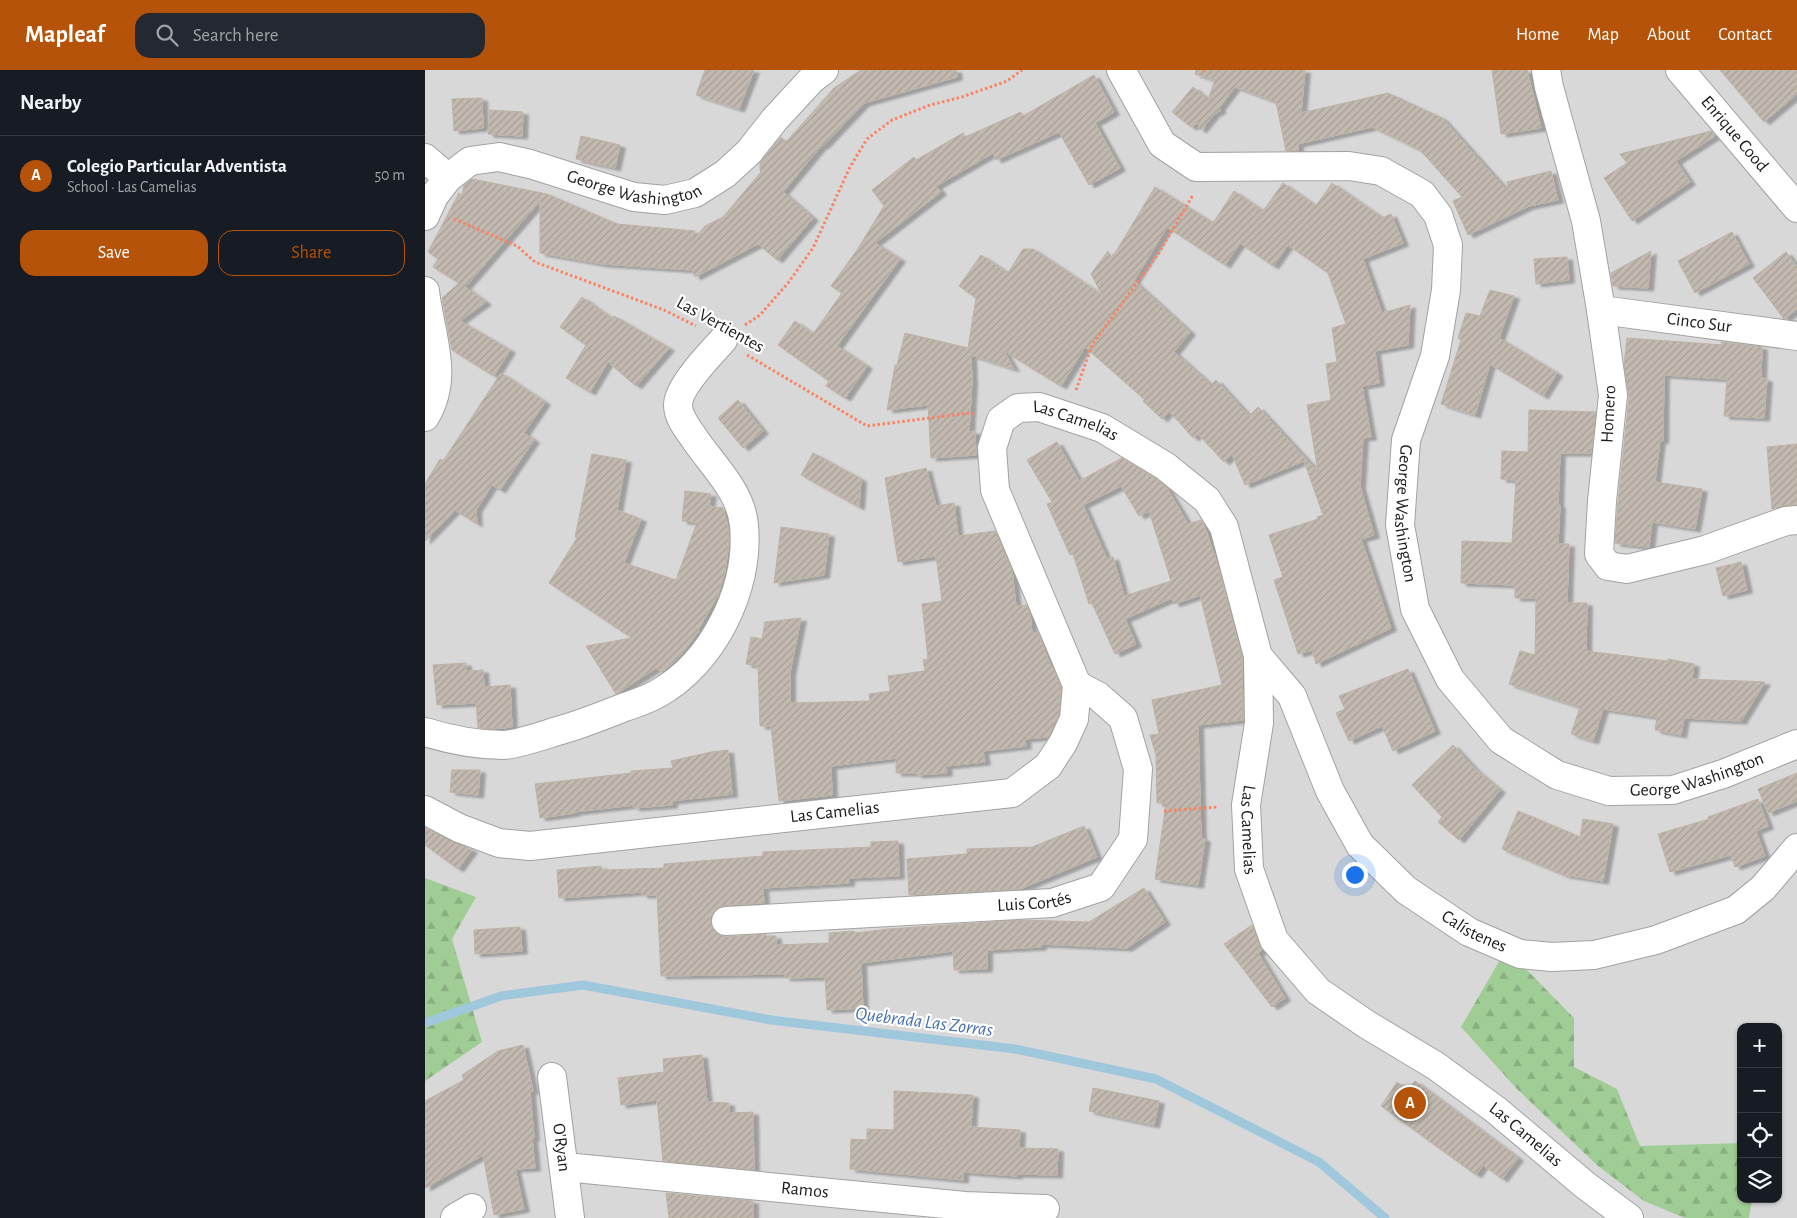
<!DOCTYPE html>
<meta charset="utf-8">
<style>
body{margin:0;font-family:"Alegreya Sans",sans-serif;background:#242831;color:#f1f3f6}
.controls{position:absolute;right:15px;bottom:15px;display:grid;overflow:hidden;border-radius:10px;box-shadow:0 1px 4px #0004}
.controls button{width:45px;height:45px;display:grid;place-items:center;padding:0;border:0;border-bottom:1px solid #363941;background:#171b24;color:#f1f3f6;font:25px sans-serif}
.you{position:absolute;left:929px;top:804px;width:18px;height:18px;margin:-12px;border:4px solid #fff;border-radius:50%;background:#1a73e8;box-shadow:0 0 0 8px #1a73e833}
.badge{display:grid;place-items:center;width:32px;height:32px;border-radius:50%;background:#b45309;color:#fff;font-size:16px;font-weight:700}
.pin{position:absolute;translate:-50% -50%;border:2px solid #fff;box-shadow:0 1px 5px #0006}
.list{margin:0;padding:0;list-style:none}
h2{display:flex;justify-content:space-between;align-items:center;height:65px;margin:0;padding:0 20px;font-size:21px}
h2 small{font-size:16px;font-weight:400;color:#9ea1a6}
.list li{display:grid;grid-template-columns:32px 1fr auto;gap:15px;align-items:center;box-sizing:border-box;height:80px;padding:0 20px;border-top:1px solid #363941}
.list b{display:block;font-size:19px;white-space:nowrap}
.list p{margin:0;font-size:16px;white-space:nowrap;color:#9ea1a6}
.list em{font-size:16px;font-style:normal;color:#9ea1a6}
.actions{display:flex;gap:10px;padding:15px 20px}
.actions a{flex:1;padding:11px 0;border:1px solid #b45309;border-radius:15px;text-align:center;font-size:18px;color:#b45309}
.actions .main{background:#b45309;color:#fff}
.icon{flex:none;width:28px;height:28px;fill:none;stroke:currentColor;stroke-width:2;stroke-linecap:round;stroke-linejoin:round}
.map{position:relative;flex:none;width:1372px;height:1148px;overflow:hidden}
header{display:flex;align-items:center;gap:30px;box-sizing:border-box;height:70px;padding:0 25px;background:#b45309;color:#fff}
header strong{font-size:24px}
nav{display:flex;gap:28px;margin-inline-start:auto;font-size:18px}
.search{width:350px;height:45px;background:#242831;display:flex;align-items:center;gap:12px;box-sizing:border-box;padding:0 18px;border-radius:15px;color:#9ea1a6;font-size:19px}
main{display:flex}
aside{flex:1;background:#171b24}
.map>svg:first-child{display:block}
.residential{fill:#d9d8d8;fill-rule:evenodd}
.forest{fill:url(#forest-firs)}
.lines{fill:none;stroke-linecap:round;stroke-linejoin:round}
.stream{stroke:#a0c8dc;stroke-width:9}
.building{fill:url(#building-hatch);stroke:#bfb2a3;fill-rule:evenodd;filter:url(#shadow)}
.minor-casing{stroke:#a2a2a2;stroke-width:30}
.path{stroke:#fa8364;stroke-width:3;stroke-dasharray:2.5 2.5;stroke-linecap:butt}
.minor{stroke:#fff;stroke-width:28}
.labels{text-anchor:middle;dominant-baseline:central;stroke-width:4.5;stroke-linejoin:round;paint-order:stroke}
.street-label{font-size:18px;fill:#1b1b1b;stroke:#fff}
.water-label{font-size:19px;font-style:italic;fill:#4870ab;stroke:#fff}
</style>
<header>
<strong>Mapleaf</strong>
<div class="search"><svg class="icon" aria-label="search" viewBox="0 0 24 24"><circle cx="10" cy="10" r="6"/><path d="M15 15l6 6"/></svg>Search here</div>
<nav><a>Home</a><a>Map</a><a>About</a><a>Contact</a></nav>
</header>
<main>
<aside>
<h2>Nearby<small></small></h2>
<ul class="list">
<li><span class="badge">A</span><div><b>Colegio Particular Adventista</b><p>School · Las Camelias</p></div><em>50 m</em></li>
</ul>
<div class="actions"><a class="main">Save</a><a>Share</a></div>
</aside>
<div class="map">
<svg width="1372" height="1148" viewBox="0 0 1372 1148">
<defs>
<pattern id="forest-firs" width="22" height="20" patternUnits="userSpaceOnUse" patternTransform="scale(1.25)"><rect width="22" height="20" fill="#a0cd95"/><path d="M5 1l3.5 6h-7zM16 11l3.5 6h-7z" fill="#89af80"/></pattern>
<pattern id="building-hatch" width="6" height="6" patternUnits="userSpaceOnUse" patternTransform="scale(1.25)"><rect width="6" height="6" fill="#c2b9b0"/><path d="M-1 1l2-2M0 6l6-6M5 7l2-2" fill="none" stroke="#a69e97"/></pattern>
<filter id="shadow"><feDropShadow dx="5.5" dy="3" stdDeviation="1" flood-color="#0004"/></filter>
</defs>
<rect width="100%" height="100%" fill="#edeae1"/>
<path class="residential" d="M0 0H1372V1148H0ZM1316 957H1353V1129H1316Z"/>
<g class="forest">
<polygon points="0,808 51,827 27,869 57,972 0,1011"/>
<polygon points="1076,888 1103,901 1149,948 1149,997 1192,1019 1215,1076 1316,1073 1316,1129 1327,1129 1324,1148 1260,1148 1219,1131 1173,1096 1092,1019 1036,957"/>
</g>
<g class="lines">
<polyline class="stream" points="0,953 76,926 158,915 346,950 590,979 731,1009 894,1092 960,1148"/>
</g>
<g class="building">
<polygon points="280,0 329,0 314,39 271,25"/>
<polygon points="436,0 531,0 532,7 439,33 398,76 397,75 358,122 388,148 352,190 333,174 270,207 267,200 178,194 115,183 115,131 40,217 61,232 35,251 85,280 69,306 27,280 17,228 34,213 8,197 13,189 3,182 34,123 37,125 39,115 47,109 122,124 192,154 270,161 265,174 280,156 298,147 336,102 335,101 335,93 356,67 361,72 409,18"/>
<polygon points="771,0 880,0 876,43 963,23 1017,48 1083,122 1082,112 1126,101 1133,130 1104,136 1043,165 1028,131 1037,127 995,80 947,57 873,74 873,81 861,81 851,32 810,17 794,38 796,40 789,44 776,60 773,58 775,52 766,57 747,42 768,17 783,30 790,10 770,4"/>
<polygon points="1067,0 1102,0 1116,58 1076,64"/>
<polygon points="1295,0 1372,0 1372,24 1339,52"/>
<polygon points="669,5 689,42 670,53 695,98 664,115 634,62 571,90 568,83 511,116 516,122 450,173 475,189 412,276 442,296 420,328 401,316 404,311 353,275 370,251 388,264 417,223 406,216 432,180 459,136 447,120 489,87 491,90 538,63 540,67 596,42 598,46"/>
<polygon points="57,28 58,58 29,61 27,29"/>
<polygon points="65,40 98,42 97,66 63,64"/>
<polygon points="1286,61 1290,66 1251,91 1265,112 1207,151 1179,108 1202,93 1195,84"/>
<polygon points="156,66 195,75 190,98 151,89"/>
<path d="M858 113 891 136 907 113 953 145 955 149 966 144 978 173 938 189 957 243 985 235 983 275 950 281 954 313 937 316 946 367 938 368 935 416 949 465 936 469 966 558 891 594 887 580 873 584 849 510 858 507 844 465 893 449 892 447 898 445 879 391 820 415 807 384 799 392 773 364 768 368 744 341 737 349 718 331 720 330 660 277 636 316 579 281 589 299 546 285 547 311 544 362 550 361 551 385 506 388 503 335 462 340 470 295H472L480 263 543 278 551 228 534 216 556 185 583 203 598 179H608L677 225 666 204 683 181 687 188 730 117 788 153 809 121 838 141ZM742 157 800 195 815 173 848 196 863 175 903 203 921 254 907 258 912 292 901 294 906 330 882 335 893 402 833 337 824 346 791 310 786 315 749 282 765 262 709 211Z"/>
<polygon points="1307,162 1324,194 1270,223 1253,191"/>
<polygon points="1226,181 1223,218 1188,216 1186,203"/>
<polygon points="1361,182 1372,197 1372,239 1359,249 1328,208"/>
<polygon points="1142,187 1144,210 1111,214 1109,189"/>
<polygon points="1065,220 1089,226 1074,268 1132,303 1118,326 1065,294 1050,345 1016,334 1036,270 1033,268 1041,243 1055,246"/>
<polygon points="157,227 187,249 189,246 244,278 211,316 183,292 165,322 141,308 161,275 135,257"/>
<polygon points="1202,268 1298,275 1296,272 1337,277 1336,308 1342,309 1339,348 1299,346 1302,309 1239,305 1238,371 1235,370 1230,412 1277,419 1270,459 1227,452 1224,477 1190,473 1193,432 1204,327 1199,294"/>
<polygon points="76,303 120,332 99,363 109,370 75,420 67,415 51,440 52,454 30,440 0,471 0,414 15,389 18,391"/>
<polygon points="313,330 338,361 318,378 293,348"/>
<polygon points="1104,340 1171,342 1166,383 1135,383 1133,435 1135,435 1133,474 1144,474 1142,533 1162,533 1161,581 1242,591 1243,589 1269,594 1267,609 1340,612 1316,651 1259,648 1256,665 1230,660 1232,647 1178,639 1168,671 1146,664 1155,637 1084,614 1095,581 1110,585 1111,528 1090,528 1090,515 1036,513 1037,471 1087,473 1091,410 1076,409 1077,381 1103,382"/>
<path d="M632 372 654 411 697 388 731 409 742 418 763 454 776 450 779 455 793 496 817 588 818 650 773 655 776 768 780 769 773 815 730 809 741 733H732L731 685 725 665 734 664 727 630 797 615 775 525 749 534 747 528 700 549 711 574 690 584 667 533 664 534 648 484 645 485 622 434 627 432 602 390ZM696 416 714 446 724 441 746 511 699 526 688 487 682 489 658 435Z"/>
<polygon points="1372,374 1372,435 1359,435 1347,439 1342,377"/>
<polygon points="388,383 436,409 434,437 376,405"/>
<polygon points="167,384 201,390 192,440 216,449 199,493 251,510 272,452 257,451 260,421 286,424 284,436 298,438 303,457 304,473 300,501 293,525 273,560 274,561 254,587 242,598 236,602 231,598 191,624 161,576 207,568 124,513 152,468 150,467"/>
<polygon points="501,398 511,436 529,433 533,466 570,461 587,500 591,536 601,535 605,542 607,564 613,562 626,597 627,596 636,617 634,645 623,667 600,669 601,676 558,681 560,692 521,696 522,703 492,705 491,703 471,703 471,688 406,696 407,725 354,731 346,656 335,656 333,596 321,594 326,567 337,569 340,552 376,548 365,603 365,633 445,631 444,624 465,621 463,606 500,601 498,590 503,589 497,534 517,531 511,486 473,492 460,408"/>
<polygon points="356,457 404,464 399,505 349,513"/>
<polygon points="1316,492 1322,520 1298,526 1291,498"/>
<polygon points="41,593 41,601 58,600 59,617 85,615 87,657 66,659 53,658 51,633 12,635 8,595"/>
<polygon points="983,599 1010,661 968,681 957,656 924,671 911,643 920,639 914,626"/>
<polygon points="1028,675 1051,700 1075,720 1034,770 1013,752 1017,747 987,715"/>
<polygon points="303,680 307,724 247,731 247,735 209,738 209,735 149,742 150,743 115,748 110,714 206,703 206,701 248,698 246,691 286,682"/>
<polygon points="27,700 55,700 53,725 25,722"/>
<polygon points="1372,703 1372,731 1343,743 1333,719"/>
<polygon points="1333,729 1343,756 1331,761 1340,786 1310,797 1306,785 1245,802 1233,764 1284,749 1283,747"/>
<polygon points="1093,741 1155,767 1158,749 1188,754 1178,811 1140,805 1077,779"/>
<polygon points="659,756 672,787 595,819 484,825 482,789 542,784 542,779 607,777"/>
<polygon points="0,758 47,780 33,799 0,775"/>
<polygon points="473,771 474,806 424,808 424,813 338,818 339,833 300,835 292,838 287,844 285,851 288,859 294,865 301,867 341,864 341,866 351,866 351,875 404,873 404,863 429,861 430,863 463,859 596,850 664,852 719,818 740,852 702,878 616,874 616,877 562,880 562,899 529,900 528,881 436,893 438,938 402,940 400,907 360,908 360,904 236,906 232,825 217,825 217,822 134,828 132,800 176,796 177,800 239,798 239,794 338,786 338,782 446,777 446,772"/>
<polygon points="827,855 837,880 833,883 860,928 847,937 799,874"/>
<polygon points="95,857 97,881 50,884 49,860"/>
<polygon points="98,975 108,1021 105,1021 109,1068 107,1068 110,1098 90,1099 99,1139 69,1145 58,1085 0,1118 0,1031 39,1010 37,1005 73,981"/>
<polygon points="277,985 282,1032 304,1033 304,1043 328,1042 329,1100 238,1091 232,1030 196,1035 193,1008 239,1002 238,989"/>
<polygon points="990,1011 1093,1088 1077,1109 1058,1095 1051,1105 956,1036 972,1012 983,1020"/>
<polygon points="668,1018 734,1031 729,1055 664,1041"/>
<polygon points="469,1021 548,1025 546,1057 595,1060 594,1078 633,1079 632,1105 592,1104 592,1106 538,1102 538,1110 425,1099 426,1069 442,1070 442,1059 469,1060"/>
<polygon points="241,1123 328,1131 328,1148 244,1148"/>
</g>
<g class="lines">
<g class="minor-casing">
<g id="minor">
<path id="s1" d="M696 0 737 74 771 97 924 96 956 101 997 124 1013 145 1023 175 1021 220 1010 286 981 370 975 455 990 539 1025 609 1076 670 1132 705 1184 721 1248 720 1298 704 1372 674"/>
<polyline points="1121,0 1124,17 1161,151 1176,240 1188,325 1177,431 1174,484 1183,496 1202,499 1280,480 1361,451 1372,450"/>
<path id="s2" d="M1255 0 1372 138"/>
<polyline points="0,88 23,108"/>
<path id="s3" d="M0 146 9 126 23 108 45 91 74 87 105 94 209 127 240 130 270 123 300 104 324 82 350 49 387 9 399 0"/>
<path d="M0 221C5 265 25 306 0 347"/>
<path id="s4" d="M1176 240 1372 266"/>
<path id="s5" d="M833 586 867 626 905 721 935 775 981 820 1044 862 1095 884 1127 887 1169 885 1231 870 1311 840 1338 818 1372 778"/>
<path d="M0 662C26 670 50 675 78 675 91 675 122 664 136 660 158 654 179 645 200 637 210 633 222 630 232 624 288 593 325 519 319 455 316 421 287 395 269 368 262 358 253 347 253 335 253 317 286 283 298 270"/>
<path id="s6" d="M0 740 34 758 74 773 105 776 587 723 623 696 638 673 649 649 652 615 570 420 567 378 576 350 593 338 614 337 677 358 740 396 782 430 799 457 833 586 834 653 821 735 824 799 849 870 893 921 941 954 1011 996 1071 1040 1160 1115 1204 1148"/>
<path id="s7" d="M301 851 627 833 676 817 708 769 713 699 698 648 673 626 652 615"/>
<path id="s8" d="M127 1007 145 1148"/>
<path id="s9" d="M140 1097 540 1136 620 1139"/>
<polyline points="30,1148 47,1138"/>
</g>
</g>
<g class="path">
<polyline points="778,0 779,1 780,0"/>
<polyline points="29,149 92,176 110,192 239,240 271,256"/>
<polyline points="320,255 335,245 363,213 388,178 425,97 442,69 467,50 505,35 537,27 582,11 597,0"/>
<polyline points="322,285 442,356 544,343 548,344"/>
<polyline points="651,320 667,275 733,184 768,125"/>
<polyline points="739,741 793,737"/>
</g>
<use href="#minor" class="minor"/>
</g>
<g class="labels">
<g class="street-label">
<text stroke="none"><textPath href="#s2" startOffset="84">Enrique Cood</textPath></text>
<text stroke="none"><textPath href="#s3" startOffset="242">George Washington</textPath></text>
<text stroke="none"><textPath href="#s4" startOffset="99">Cinco Sur</textPath></text>
<text transform="translate(295 255) rotate(29)">Las Vertientes</text>
<text transform="translate(1184 344) rotate(-87)">Homero</text>
<text stroke="none"><textPath href="#s6" startOffset="1094">Las Camelias</textPath></text>
<text stroke="none"><textPath href="#s1" startOffset="691">George Washington</textPath></text>
<text stroke="none"><textPath href="#s1" startOffset="1156">George Washington</textPath></text>
<text stroke="none"><textPath href="#s6" startOffset="419">Las Camelias</textPath></text>
<text stroke="none"><textPath href="#s6" startOffset="1589">Las Camelias</textPath></text>
<text stroke="none"><textPath href="#s7" startOffset="309">Luis Cortés</textPath></text>
<text stroke="none"><textPath href="#s5" startOffset="361">Calístenes</textPath></text>
<text stroke="none"><textPath href="#s6" startOffset="2024">Las Camelias</textPath></text>
<text stroke="none"><textPath href="#s8" startOffset="71">O'Ryan</textPath></text>
<text stroke="none"><textPath href="#s9" startOffset="241">Ramos</textPath></text>
</g>
<g class="water-label">
<text transform="translate(499 952) rotate(7)">Quebrada Las Zorras</text>
</g>
</g>
</svg>
<div class="controls">
<button>+</button>
<button>−</button>
<button><svg class="icon" aria-label="locate" viewBox="0 0 24 24"><circle cx="12" cy="12" r="6"/><path d="M12 2v4M12 18v4M2 12h4M18 12h4"/></svg></button>
<button><svg class="icon" aria-label="layers" viewBox="0 0 24 24"><path d="M12 4l9 5-9 5-9-5zM3 14l9 5 9-5"/></svg></button>
</div>
<div class="you"></div>
<div class="pin badge" style="left:985px;top:1033px">A</div>
</div>
</main>
